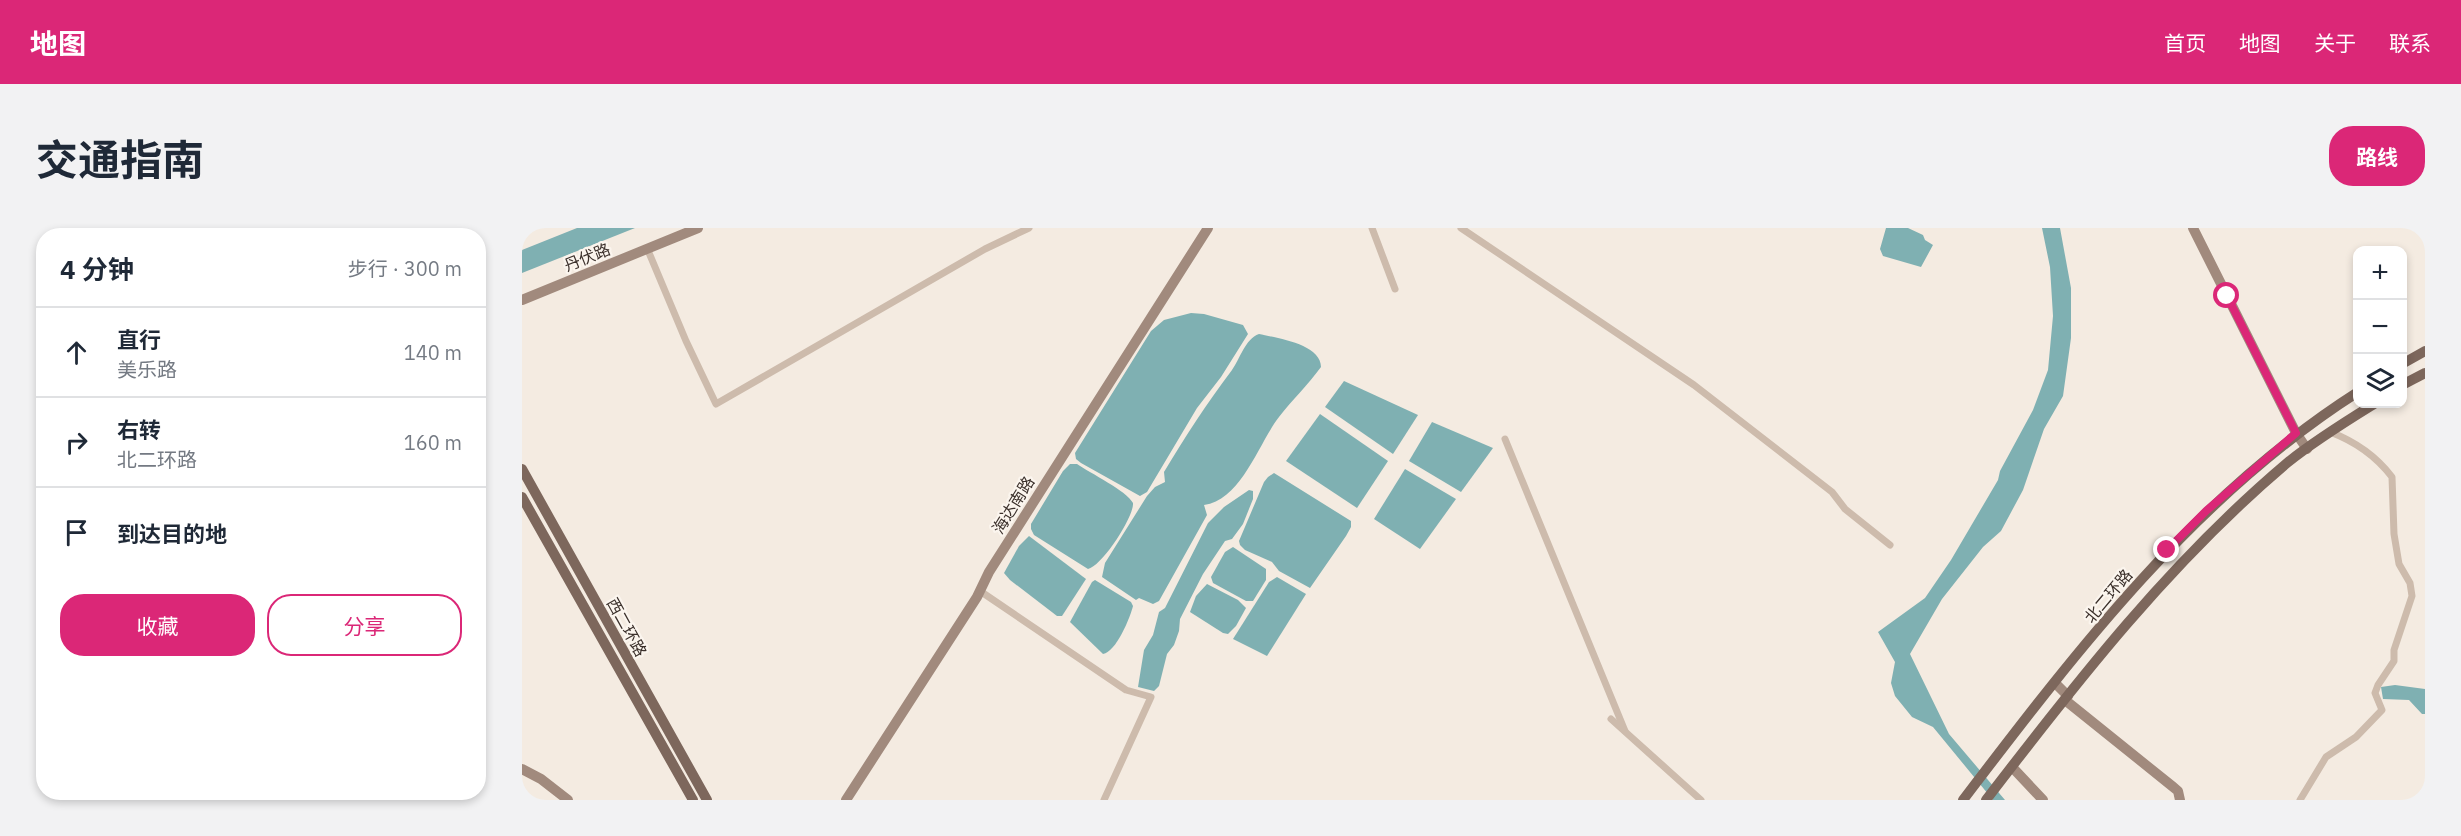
<!DOCTYPE html>
<html lang="zh">
<meta charset="utf-8">
<style>
body{margin:0;font-family:"IBM Plex Sans","Noto Sans SC",sans-serif;background:#f2f2f3;color:#1f2937}
.controls{position:absolute;right:18px;top:18px;display:grid;overflow:hidden;border-radius:12px;box-shadow:0 3px 9px #0003}
.controls button{width:54px;height:54px;display:grid;place-items:center;padding:0;border:0;border-bottom:2px solid #e0e1e3;background:#fff;color:#1f2937;font:30px sans-serif}
.stop{position:absolute;width:18px;height:18px;margin:-14px;border:4px solid #db2777;border-radius:50%;background:#fff}
.stop.end{background:#db2777;border-color:#fff;box-shadow:0 2px 6px #0008}
.list{margin:0;padding:0;list-style:none}
h2{display:flex;justify-content:space-between;align-items:center;height:78px;margin:0;padding:0 24px;font-size:26px}
h2 small{font-size:20px;font-weight:400;color:#747a83}
.list li{display:grid;grid-template-columns:39px 1fr auto;gap:18px;align-items:center;box-sizing:border-box;height:90px;padding:0 24px;border-top:2px solid #e0e1e3}
.list b{display:block;font-size:22px;white-space:nowrap}
.list p{margin:0;font-size:20px;white-space:nowrap;color:#747a83}
.list em{font-size:20px;font-style:normal;color:#747a83}
.actions{display:flex;gap:12px;padding:18px 24px}
.actions a{flex:1;padding:14px 0;border:2px solid #db2777;border-radius:24px;text-align:center;font-size:21px;color:#db2777}
.actions .main{background:#db2777;color:#fff}
.icon{flex:none;width:33px;height:33px;fill:none;stroke:currentColor;stroke-width:2;stroke-linecap:round;stroke-linejoin:round}
.map{position:relative;flex:none;width:1903px;height:572px;overflow:hidden;border-radius:24px}
header{display:flex;align-items:center;gap:36px;box-sizing:border-box;height:84px;padding:0 30px;background:#db2777;color:#fff}
header strong{font-size:28px}
nav{display:flex;gap:33px;margin-inline-start:auto;font-size:21px}
.intro{display:flex;align-items:center;justify-content:space-between;box-sizing:border-box;height:144px;padding:0 36px}
h1{margin:0;font-size:42px}
.button{padding:15px 27px;border-radius:24px;background:#db2777;color:#fff;font-size:21px;font-weight:700}
main{display:flex;gap:36px;padding:0 36px}
aside{flex:1;background:#fff;border-radius:24px;box-shadow:0 3px 9px #0003}
.map>svg:first-child{display:block}
.water{fill:#7fb0b2}
.lines{fill:none;stroke-linecap:round;stroke-linejoin:round}
.street{stroke:#cdbbac;stroke-width:7}
.secondary{stroke:#a18a7d;stroke-width:10}
.primary{stroke:#7d675c;stroke-width:10}
.route{stroke:#db2777;stroke-width:8}
.labels{text-anchor:middle;dominant-baseline:central;stroke-width:4.5;stroke-linejoin:round;paint-order:stroke}
.street-label{font-size:16px;fill:#3b302b;stroke:#fbf5ee}
</style>
<header>
<strong>地图</strong>
<nav><a>首页</a><a>地图</a><a>关于</a><a>联系</a></nav>
</header>
<div class="intro"><h1>交通指南</h1><a class="button">路线</a></div>
<main>
<aside>
<h2>4 分钟<small>步行 · 300 m</small></h2>
<ul class="list">
<li><svg class="icon" aria-label="ahead" viewBox="0 0 24 24"><path d="M12 20V5M6 11l6-6 6 6"/></svg><div><b>直行</b><p>美乐路</p></div><em>140 m</em></li>
<li><svg class="icon" aria-label="right" viewBox="0 0 24 24"><path d="M7 20v-9h11M14 6l5 5-5 5"/></svg><div><b>右转</b><p>北二环路</p></div><em>160 m</em></li>
<li><svg class="icon" aria-label="arrive" viewBox="0 0 24 24"><path d="M6 21V4h12l-3 4 3 4H6"/></svg><div><b>到达目的地</b></div></li>
</ul>
<div class="actions"><a class="main">收藏</a><a>分享</a></div>
</aside>
<div class="map">
<svg width="1903" height="572" viewBox="0 0 1903 572">
<rect width="100%" height="100%" fill="#f4ebe1"/>
<g class="water">
<polygon points="55,0 113,0 0,45 0,22"/>
<polygon points="1364,0 1386,0 1401,7 1403,12 1411,17 1399,39 1361,28 1358,21"/>
<polygon points="1520,0 1538,0 1549,60 1549,110 1541,168 1522,201 1501,262 1479,303 1461,319 1420,371 1388,426 1427,506 1483,572 1471,572 1411,499 1390,489 1373,468 1369,455 1373,434 1356,404 1403,370 1429,332 1476,252 1478,243 1511,182 1526,142 1531,88 1528,39"/>
<polygon points="669,85 682,86 721,97 726,106 699,149 675,180 625,264 618,268 559,235 554,231 553,225 629,103 642,92"/>
<path d="M737 106C755 110 799 116 799 139 786 157 770 172 757 189 736 216 720 271 682 277L685 287 637 373 631 376 617 370 614 372 580 349 583 335 625 268 633 259 643 254 642 244C663 209 685 175 710 142 718 131 723 111 737 106Z"/>
<polygon points="822,153 896,187 871,226 803,179"/>
<polygon points="798,186 866,233 835,280 764,233"/>
<polygon points="910,194 971,220 939,264 887,233"/>
<path d="M548 236H555C568 245 605 263 611 275 612 289 580 338 566 341L512 307 509 301V296L541 243Z"/>
<polygon points="883,241 934,271 898,321 852,291"/>
<polygon points="752,245 829,293 829,299 824,308 788,360 757,343 750,334 723,322 718,317 717,313 742,254 746,249"/>
<polygon points="727,262 731,263 731,271 721,296 710,311 703,313 681,346 658,391 657,403 652,417 645,426 637,458 632,463 616,459 622,422 631,407 637,384 643,380 686,295 702,279"/>
<polygon points="507,308 564,351 540,388 535,388 488,352 482,345 497,318"/>
<polygon points="711,319 744,341 744,352 731,373 724,373 691,355 689,349 703,324"/>
<polygon points="755,349 784,366 745,428 711,411 747,354"/>
<path d="M573 352 609 374 611 378C608 390 594 424 581 426L548 394 570 354Z"/>
<polygon points="685,356 716,372 724,380 714,398 706,406 701,405 668,384 674,368"/>
<polygon points="1873,457 1903,461 1903,486 1900,486 1887,472 1861,471 1859,459"/>
</g>
<g class="lines">
<g class="street">
<polyline points="850,0 873,61"/>
<polyline points="939,0 1172,157 1310,264 1323,281 1368,317"/>
<polyline points="125,20 164,113 194,176 463,21 507,0"/>
<polyline points="983,211 1103,503"/>
<polyline points="458,363 604,462 629,469 582,572"/>
<polyline points="1089,491 1179,572"/>
<path d="M1778 572 1804 529 1834 509 1860 482 1853 465 1856 457 1872 433V422L1890 368 1888 355 1877 336 1872 306 1870 249C1854 228 1832 213 1808 204"/>
</g>
<g class="secondary">
<polyline points="1671,0 1774,205 1785,221"/>
<polyline points="0,72 176,0"/>
<polyline points="1533,455 1546,468"/>
<polyline points="1543,472 1650,558 1656,563 1658,572"/>
<polyline points="1490,539 1521,572"/>
<polyline points="0,541 19,551 46,572"/>
<polyline points="324,572 455,369 467,344 686,0"/>
</g>
<g class="primary">
<polyline points="1880,136 1903,123"/>
<polyline points="1880,157 1903,145"/>
<polyline points="0,241 185,572"/>
<polyline points="0,269 171,572"/>
<path d="M1441 572C1556 421 1674 267 1836 164"/>
<path d="M1464 572C1556 452 1649 333 1765 235 1792 213 1823 194 1852 176"/>
</g>
</g>
<g class="lines">
<polyline class="route" points="1645,322 1684,283 1774,205 1705,68"/>
</g>
<g class="labels">
<g class="street-label">
<text transform="translate(65 29) rotate(-22)">丹伏路</text>
<text transform="translate(491 277) rotate(-58)">海达南路</text>
<text transform="translate(1586 368) rotate(-50)">北二环路</text>
<text transform="translate(105 399) rotate(61)">西二环路</text>
</g>
</g>
</svg>
<div class="controls">
<button>+</button>
<button>−</button>
<button><svg class="icon" aria-label="layers" viewBox="0 0 24 24"><path d="M12 4l9 5-9 5-9-5zM3 14l9 5 9-5"/></svg></button>
</div>
<div class="stop" style="left:1705px;top:68px"></div>
<div class="stop end" style="left:1645px;top:322px"></div>
</div>
</main>
